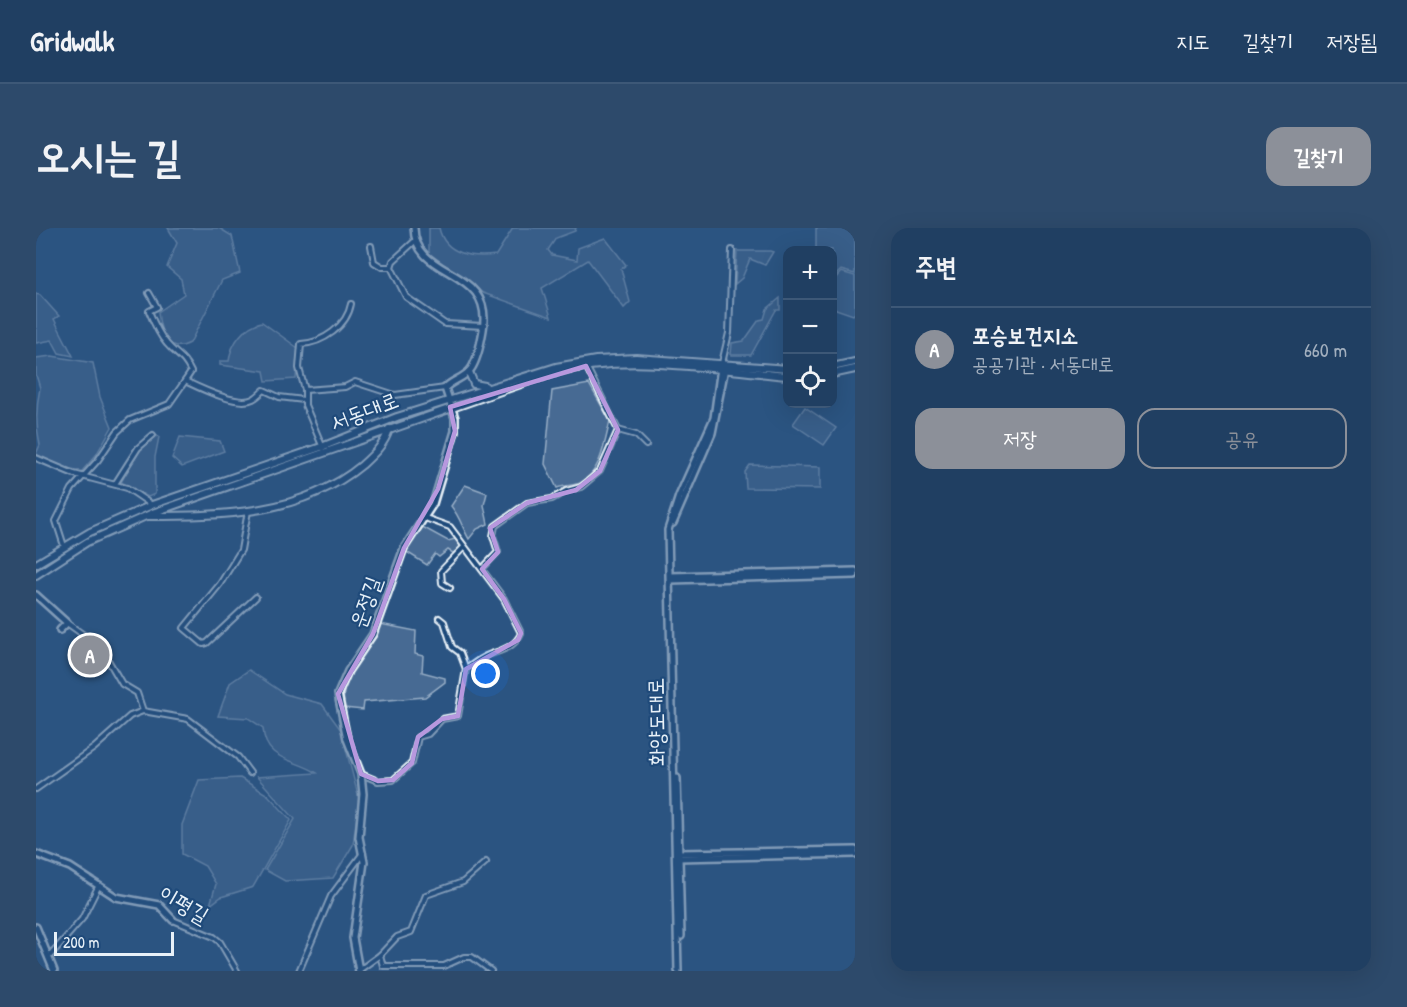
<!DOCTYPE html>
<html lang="ko">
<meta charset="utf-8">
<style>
body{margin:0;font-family:"Patrick Hand","Poor Story",sans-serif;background:#2d4a6b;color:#f1f3f6}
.controls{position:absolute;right:18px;top:18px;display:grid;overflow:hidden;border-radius:12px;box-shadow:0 6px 24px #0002}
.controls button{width:54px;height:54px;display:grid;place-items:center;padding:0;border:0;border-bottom:2px solid #3d5877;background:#203f62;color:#f1f3f6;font:30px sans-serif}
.scale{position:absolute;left:18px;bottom:15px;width:120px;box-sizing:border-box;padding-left:6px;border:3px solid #e8f1f8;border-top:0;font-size:16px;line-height:21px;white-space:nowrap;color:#e8f1f8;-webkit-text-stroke:4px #1f4a7a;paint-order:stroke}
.you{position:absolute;left:450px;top:446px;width:21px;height:21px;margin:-15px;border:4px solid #fff;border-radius:50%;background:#1a73e8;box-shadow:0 0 0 9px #1a73e833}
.badge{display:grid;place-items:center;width:39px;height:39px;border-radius:50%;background:#8c9099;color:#fff;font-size:20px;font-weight:700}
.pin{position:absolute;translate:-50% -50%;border:3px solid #fff;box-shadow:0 2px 6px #0006}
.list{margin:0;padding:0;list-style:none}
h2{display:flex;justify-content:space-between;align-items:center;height:78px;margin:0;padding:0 24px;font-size:26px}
h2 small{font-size:20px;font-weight:400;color:#a2afbe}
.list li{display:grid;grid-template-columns:39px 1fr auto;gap:18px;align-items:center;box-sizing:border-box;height:84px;padding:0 24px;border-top:2px solid #3d5877}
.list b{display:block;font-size:22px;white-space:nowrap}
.list p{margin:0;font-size:20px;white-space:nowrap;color:#a2afbe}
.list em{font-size:20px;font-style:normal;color:#a2afbe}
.actions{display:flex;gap:12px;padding:18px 24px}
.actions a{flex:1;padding:14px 0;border:2px solid #8c9099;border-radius:18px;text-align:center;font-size:21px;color:#8c9099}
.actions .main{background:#8c9099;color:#fff}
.icon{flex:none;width:33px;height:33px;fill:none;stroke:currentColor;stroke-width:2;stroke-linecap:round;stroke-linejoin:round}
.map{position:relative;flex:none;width:819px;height:743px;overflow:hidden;border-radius:18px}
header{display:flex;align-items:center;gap:36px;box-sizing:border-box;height:84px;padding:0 30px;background:#203f62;border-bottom:2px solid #3d5877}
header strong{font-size:28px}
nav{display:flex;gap:33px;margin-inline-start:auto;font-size:21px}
.intro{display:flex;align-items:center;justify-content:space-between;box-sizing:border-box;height:144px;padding:0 36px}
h1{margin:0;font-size:42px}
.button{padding:15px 27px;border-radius:18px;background:#8c9099;color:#fff;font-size:21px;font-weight:700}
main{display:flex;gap:36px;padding:0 36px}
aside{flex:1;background:#203f62;border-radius:18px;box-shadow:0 6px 24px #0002}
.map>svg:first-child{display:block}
.green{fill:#476b93;stroke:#98aec6;stroke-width:1.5}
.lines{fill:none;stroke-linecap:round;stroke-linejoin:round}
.street-casing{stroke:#e8f1f8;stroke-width:8}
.secondary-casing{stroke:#e8f1f8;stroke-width:10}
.primary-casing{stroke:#e8f1f8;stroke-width:10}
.street{stroke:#1f4a7a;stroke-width:4}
.secondary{stroke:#1f4a7a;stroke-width:5}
.primary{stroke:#1f4a7a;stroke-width:6}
.marked{fill:none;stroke:#b798de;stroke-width:4.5;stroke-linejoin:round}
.labels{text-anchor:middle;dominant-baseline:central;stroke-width:4.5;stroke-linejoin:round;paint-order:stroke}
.street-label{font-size:22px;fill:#e8f1f8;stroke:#1f4a7a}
</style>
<header>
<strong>Gridwalk</strong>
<nav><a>지도</a><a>길찾기</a><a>저장됨</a></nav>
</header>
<div class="intro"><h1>오시는 길</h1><a class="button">길찾기</a></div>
<main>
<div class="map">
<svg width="819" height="743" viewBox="0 0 819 743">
<rect width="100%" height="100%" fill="#2b5482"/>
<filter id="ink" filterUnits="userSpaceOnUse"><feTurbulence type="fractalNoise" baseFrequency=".0167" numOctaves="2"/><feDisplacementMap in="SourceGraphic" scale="12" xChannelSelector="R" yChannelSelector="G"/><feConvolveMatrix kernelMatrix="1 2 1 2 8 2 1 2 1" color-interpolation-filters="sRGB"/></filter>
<g filter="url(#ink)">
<g class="green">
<path d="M132 0H183L196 8 204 45 186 52 154 115C131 127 124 103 122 84L148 66 145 51 131 39 141 15Z"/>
<path d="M393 0H403C409 27 437 30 460 27L477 0H540L539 3 520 10 512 22 516 27 541 32 542 20 569 10 590 37 585 41 594 74 588 80 552 32 506 60 515 89 447 65 393 25Z"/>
<polygon points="780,0 819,0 819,46 805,42 797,50 796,22 780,22"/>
<polygon points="701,23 734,23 737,24 729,37 714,31 706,50 699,56"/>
<polygon points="805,44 819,48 819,85 817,87 797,80 797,53"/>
<polygon points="0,66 4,67 23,88 18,91 37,128 23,125 16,112 0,115"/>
<polygon points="744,70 744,82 740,82 715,127 695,127 696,115 708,113 723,92 728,91 731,81"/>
<path d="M226 94 262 120 260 151 230 153 228 143 184 137V133H193C195 115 208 98 226 94Z"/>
<path d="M16 128 57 135 64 169 76 199 60 227 46 243 25 239 0 226 4 217C0 199 0 178 4 160L0 147V130Z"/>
<path d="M553 156 574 193C569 213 565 245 544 255 537 258 529 257 521 260L509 236 516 163Z"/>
<polygon points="769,179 800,200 788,217 757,196"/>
<polygon points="120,207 123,209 119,229 119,266 112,269 85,254 104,222"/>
<polygon points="144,209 184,213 188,223 146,239 136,230"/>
<polygon points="714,237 784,239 784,261 710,260 709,244"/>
<path d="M429 257 451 265 448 277 452 296 441 301 433 311C426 299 424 289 415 278Z"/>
<polygon points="381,296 412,313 419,311 426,318 417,325 412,322 403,329 399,326 391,337 369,323"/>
<path d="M344 396 380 403 379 426 387 428 386 444 409 450V454L389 469 328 474 327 482 308 480C303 443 331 429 344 396Z"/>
<path d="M213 442 249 466 286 476 305 502 323 571 317 617 297 650 249 653 229 642 259 591 221 549 281 545C258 530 229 534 227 500L212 490 182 488 194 455Z"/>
<polygon points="204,550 232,567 255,592 217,659 185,669 174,677 180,656 169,638 146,626 146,597 163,552"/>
</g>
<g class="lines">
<g class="street-casing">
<g id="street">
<polyline points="335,18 338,34 346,39 355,39 370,69 399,89 409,96 447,98"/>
<polyline points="355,39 357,33 380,12"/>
<path d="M113 65 121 79 113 83C117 93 124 108 131 116 141 128 147 127 155 144L149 153C164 160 202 179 217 171 221 169 225 165 228 162L243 169 268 172"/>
<polyline points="686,135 693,105 696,22"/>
<path d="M269 162 263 140 265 116C287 115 311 98 315 76"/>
<polyline points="582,202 600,207 610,217"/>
<polyline points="287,220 269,177 269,162 309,159 319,154 359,167 409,160"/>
<polyline points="0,230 38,246 91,260 116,277"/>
<polyline points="79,256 102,220 117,207"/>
<polyline points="212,283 205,322 184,356 148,400 167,416 171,415 220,369"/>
<polyline points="28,318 20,293 36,261 62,232 81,204 94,192 133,176 149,153"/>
<polyline points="446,341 462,324 457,308 459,298 491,275 516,271 530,263 545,259 564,243 582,202 550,138"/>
<polyline points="414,360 406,355 405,343 428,319"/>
<polyline points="403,390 408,394 416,419 424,425 430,441"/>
<polyline points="31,395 59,415 68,425 86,456 101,465 107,483"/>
<path d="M325 546 342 553 357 552 376 535 382 509 392 506 406 491 422 488 430 441C436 437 443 431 450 428 464 422 478 421 485 405L468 371 414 299 389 290"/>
<polyline points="0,561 58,520 94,488 107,483 152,491 202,529 214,545"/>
<polyline points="137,692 178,709 184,714 201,743"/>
<polyline points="344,727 361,709 375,704 390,667 427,654 450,634"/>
<polyline points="13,729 46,691 63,657"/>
<polyline points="263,743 295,668 327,625"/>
<polyline points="322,743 344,727 347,738 408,738 428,729 436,729 455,743"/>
</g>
</g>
<g class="secondary-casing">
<g id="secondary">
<polyline points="637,295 676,205 689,140"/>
<polyline points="634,348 819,343"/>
<polyline points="634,352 819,347"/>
<polyline points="0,367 31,395 24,402"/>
<polyline points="641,550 645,708"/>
<polyline points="641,625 819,622"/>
<polyline points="0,626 34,639 80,669 123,677 137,692"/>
<polyline points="641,630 819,626"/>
<polyline points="0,699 18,743"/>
<path d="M323 743 317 710 328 634 323 609 327 566 325 546 311 511 302 466 312 443 337 406 368 320 397 276 419 203V190L409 160C416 152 429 150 435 141 442 131 445 114 447 102 458 38 379 52 378 0"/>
<polyline points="642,743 632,302 643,268 678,190 685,139"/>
</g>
</g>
<g class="primary-casing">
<g id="primary">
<polyline points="796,139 819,134"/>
<polyline points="433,144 438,156 449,158"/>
<polyline points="796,146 819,141"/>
<path d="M111 288C185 288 266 287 326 237 337 227 349 216 353 201"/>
<polyline points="0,336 54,304 116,277 288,218 361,189 520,139 560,132 600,130 752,141"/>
<path d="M0 347 51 314 119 284 516 145C593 125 673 141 752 148"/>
</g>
</g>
<use href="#street" class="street"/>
<use href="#secondary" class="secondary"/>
<use href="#primary" class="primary"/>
</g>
</g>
<path d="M0 0H819V743H0ZM550 138 582 202 564 243 540 262 491 275 454 300 462 324 446 341 468 371 485 405 482 412 430 441 422 488 406 491 382 509 376 535 357 552 342 553 325 546 302 466 337 406 368 320 402 261 419 203 414 179Z" fill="#2b5482" fill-opacity=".55" fill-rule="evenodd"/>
<path class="marked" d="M550 138 582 202 564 243 540 262 491 275 454 300 462 324 446 341 468 371 485 405 482 412 430 441 422 488 406 491 382 509 376 535 357 552 342 553 325 546 302 466 337 406 368 320 402 261 419 203 414 179Z"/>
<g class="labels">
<g class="street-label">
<text transform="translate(328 183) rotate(-21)">서동대로</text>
<text transform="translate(329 374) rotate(-70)">운정길</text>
<text transform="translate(620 494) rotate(-91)">화양도대로</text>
<text transform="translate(148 676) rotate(30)">이평길</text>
</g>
</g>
</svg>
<div class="controls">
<button>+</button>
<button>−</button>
<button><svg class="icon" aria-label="locate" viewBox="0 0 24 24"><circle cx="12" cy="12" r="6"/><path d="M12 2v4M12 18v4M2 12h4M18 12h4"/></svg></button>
</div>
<div class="scale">200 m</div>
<div class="you"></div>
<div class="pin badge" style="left:54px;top:427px">A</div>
</div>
<aside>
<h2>주변<small></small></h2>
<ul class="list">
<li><span class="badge">A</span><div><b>포승보건지소</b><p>공공기관 · 서동대로</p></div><em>660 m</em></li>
</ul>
<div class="actions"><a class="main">저장</a><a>공유</a></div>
</aside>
</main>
